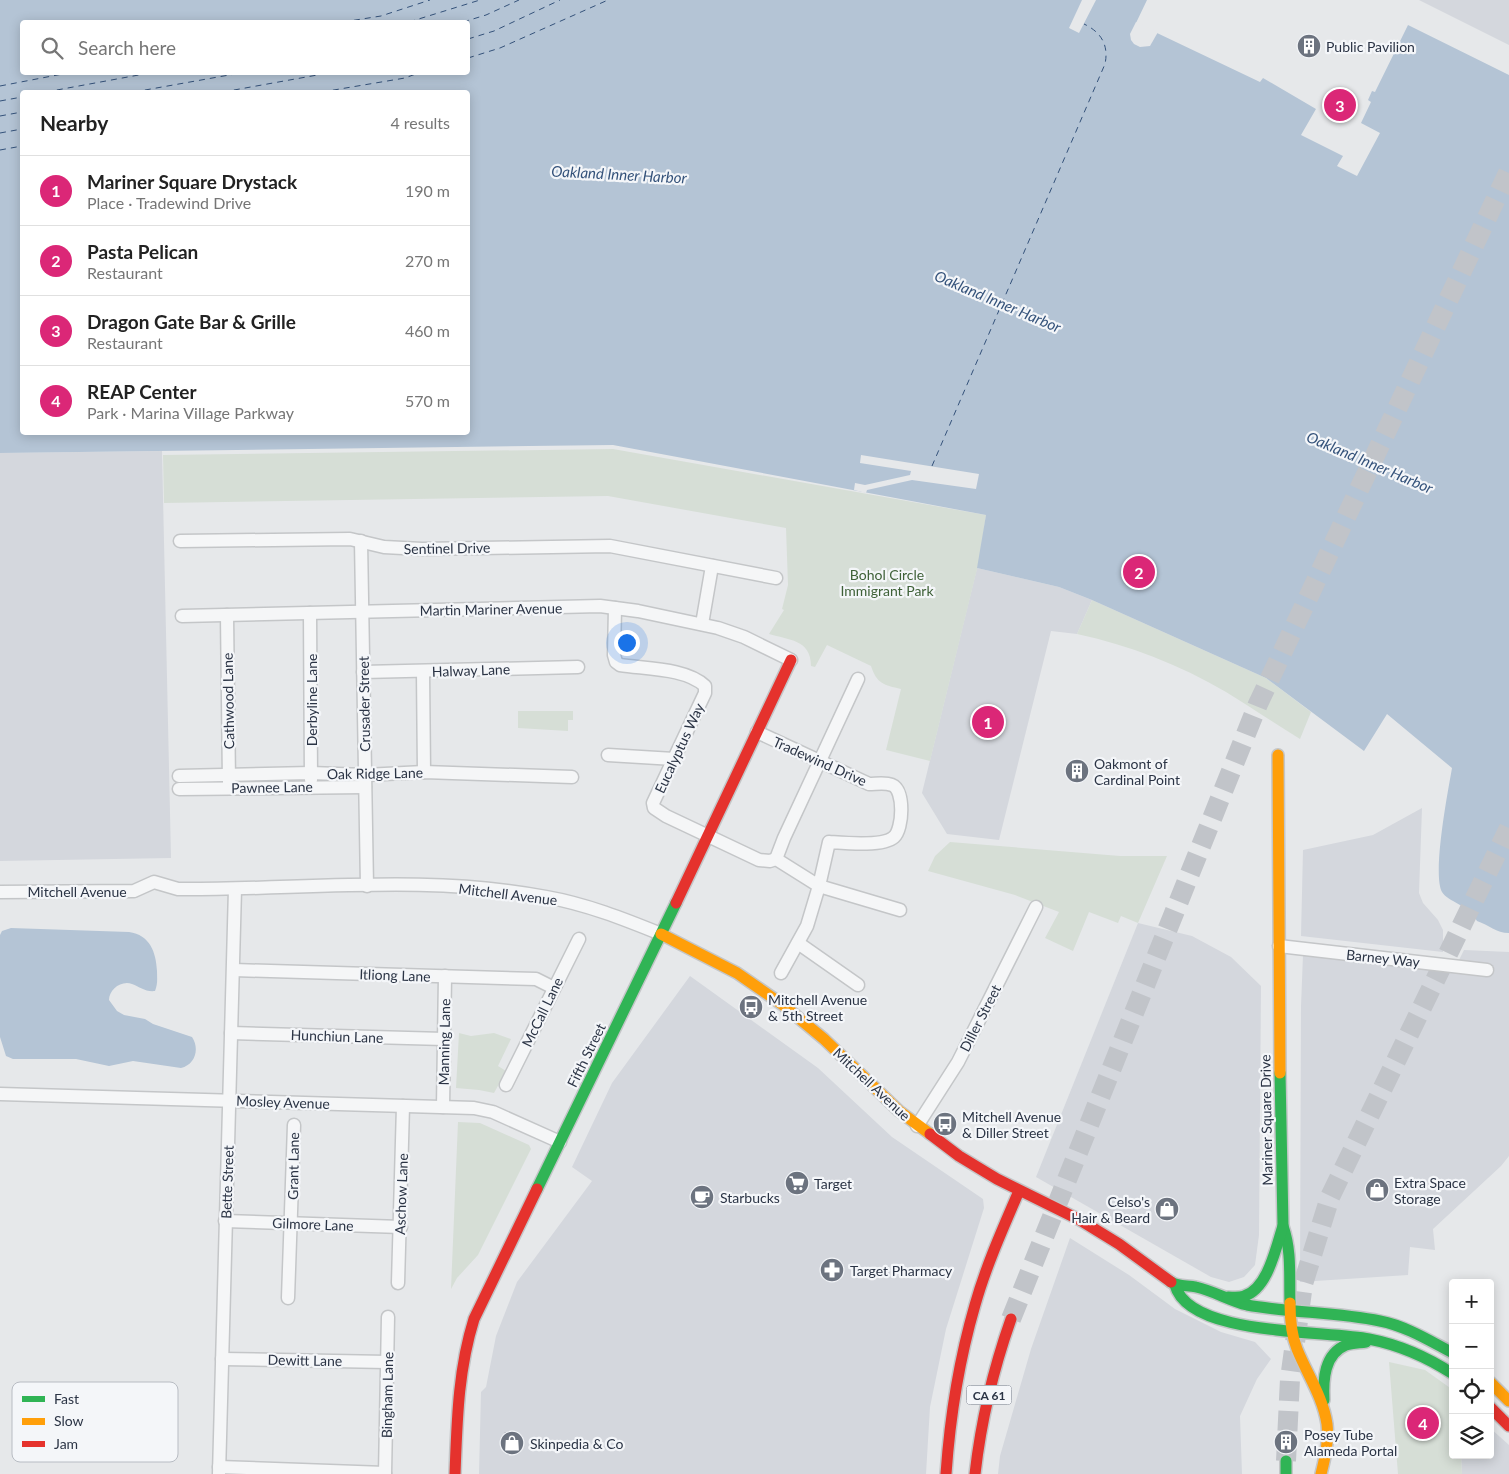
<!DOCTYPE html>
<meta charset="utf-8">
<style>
body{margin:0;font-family:Lato,sans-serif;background:#f6f6f6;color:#222}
.controls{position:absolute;right:15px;bottom:15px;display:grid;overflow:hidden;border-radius:5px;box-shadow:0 2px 12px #0003}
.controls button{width:45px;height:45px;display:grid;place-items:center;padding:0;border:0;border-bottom:1px solid #e0e0e0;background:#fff;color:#222;font:25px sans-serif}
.you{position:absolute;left:626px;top:642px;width:18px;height:18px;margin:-12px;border:4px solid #fff;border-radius:50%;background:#1a73e8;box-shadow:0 0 0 8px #1a73e833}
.badge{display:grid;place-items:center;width:32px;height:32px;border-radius:50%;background:#db2777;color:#fff;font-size:16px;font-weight:700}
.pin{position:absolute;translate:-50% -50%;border:2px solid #fff;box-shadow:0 1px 5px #0006}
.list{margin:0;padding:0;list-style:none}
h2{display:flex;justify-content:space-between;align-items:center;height:65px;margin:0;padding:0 20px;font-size:21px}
h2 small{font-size:16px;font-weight:400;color:#767676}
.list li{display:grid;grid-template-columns:32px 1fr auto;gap:15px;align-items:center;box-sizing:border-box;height:70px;padding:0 20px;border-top:1px solid #e0e0e0}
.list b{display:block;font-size:19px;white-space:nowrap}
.list p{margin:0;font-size:16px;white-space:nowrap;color:#767676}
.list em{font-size:16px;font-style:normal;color:#767676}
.icon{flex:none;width:28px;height:28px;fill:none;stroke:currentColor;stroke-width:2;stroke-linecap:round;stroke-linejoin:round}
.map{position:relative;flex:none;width:1509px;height:1474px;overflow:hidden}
.search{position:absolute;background:#fff;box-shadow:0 2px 12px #0003;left:20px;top:20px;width:450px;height:55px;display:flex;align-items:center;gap:12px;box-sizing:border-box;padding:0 18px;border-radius:5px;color:#767676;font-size:19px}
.panel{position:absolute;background:#fff;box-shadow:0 2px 12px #0003;left:20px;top:90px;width:450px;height:345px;border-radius:5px}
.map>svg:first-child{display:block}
.built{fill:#d4d7dd}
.green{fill:#d6ded6}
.water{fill:#b4c4d5;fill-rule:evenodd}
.pier{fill:#e6e8ea}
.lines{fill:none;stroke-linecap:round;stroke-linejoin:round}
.ferry{stroke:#34527a;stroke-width:1;stroke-dasharray:6 5;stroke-linecap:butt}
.primary-tunnel{stroke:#c1c4c9;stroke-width:20;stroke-dasharray:20 10;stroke-linecap:butt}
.street-casing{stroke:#c4c6c8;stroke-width:15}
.fast-casing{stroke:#c4c6c8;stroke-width:14}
.slow-casing{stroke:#c4c6c8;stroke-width:14}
.jam-casing{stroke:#c4c6c8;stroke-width:14}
.street{stroke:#f5f6f7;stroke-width:12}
.fast{stroke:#30b455;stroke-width:11}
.slow{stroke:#ff9f0a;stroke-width:11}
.jam{stroke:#e5322d;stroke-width:11}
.labels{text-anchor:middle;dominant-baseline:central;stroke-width:4.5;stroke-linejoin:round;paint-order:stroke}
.shield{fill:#f4f6f9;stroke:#676e7b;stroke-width:1}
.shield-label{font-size:12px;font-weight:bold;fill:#2b3445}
.poi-label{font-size:14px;fill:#2b3445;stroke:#f4f6f9;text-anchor:start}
.street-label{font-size:14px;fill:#2b3445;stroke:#f4f6f9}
.park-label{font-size:14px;fill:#3f6138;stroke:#f4f6f9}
.water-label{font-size:15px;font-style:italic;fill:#34527a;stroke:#f4f6f9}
.key{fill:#f4f6f9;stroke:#b8bcc3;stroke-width:1}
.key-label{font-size:14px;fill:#2b3445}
</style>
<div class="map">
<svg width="1509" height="1474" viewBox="0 0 1509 1474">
<rect width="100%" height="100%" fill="#e6e8ea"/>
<g class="built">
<polygon points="1419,0 1509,0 1509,45"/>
<polygon points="162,451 171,858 0,861 0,453"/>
<polygon points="977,568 1059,587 1092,600 1077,634 1051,631 999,840 947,834 922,793"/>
<polygon points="1422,808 1419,893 1423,903 1438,920 1443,930 1443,952 1301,936 1303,850 1373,835"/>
<polygon points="1138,923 1192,936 1231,957 1261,986 1259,1235 1255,1265 1244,1277 1229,1282 1211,1277 1036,1177"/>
<polygon points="1464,950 1509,952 1509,1156 1501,1166 1433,1229 1435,1250 1410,1247 1408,1275 1300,1282 1301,1006 1303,955 1453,972"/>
<polygon points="690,976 818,1068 892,1137 983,1199 984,1208 946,1329 930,1407 926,1474 479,1474 481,1392 486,1387 496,1336 517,1282 592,1181 572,1167 612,1083"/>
<polygon points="1070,1238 1129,1275 1175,1309 1221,1332 1255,1342 1271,1359 1257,1379 1240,1416 1242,1474 998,1474 1000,1456 1031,1349"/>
<polygon points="1490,1428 1509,1445 1509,1474 1462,1474 1461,1455 1490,1455"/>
</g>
<g class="green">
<path d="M613 449 986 515 980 557 930 761 886 750 901 689C884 685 877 684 871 666L827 645 815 667 811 666C811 639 788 640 769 634L784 610 782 609 788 585 786 528 608 496 164 503 163 455Z"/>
<path d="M1092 600 1266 678 1311 712 1300 739C1275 724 1251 707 1226 692 1180 665 1129 645 1077 634Z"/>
<polygon points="518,711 573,711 573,720 568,720 568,731 518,728"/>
<polygon points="950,842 1120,856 1167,856 1138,923 1121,916 1118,923 1089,912 1073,951 1045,938 1059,912 1015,895 928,871 935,856"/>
<polygon points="459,1033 471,1036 494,1033 511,1039 498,1066 506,1071 494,1093 479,1090 456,1088"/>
<polygon points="458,1122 480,1123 529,1145 531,1149 478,1255 457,1278 451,1289"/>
<polygon points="1389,1362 1425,1370 1453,1390 1453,1455 1461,1455 1462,1474 1398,1474"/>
</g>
<g class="water">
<path d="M0 0H1147L1136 23 1260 82 1263 78 1316 109 1301 135 1343 156 1337 166 1357 176 1380 133 1361 123 1371 102 1368 100 1372 91 1375 92 1408 25 1509 75V933C1496 933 1489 925 1477 921 1469 905 1448 902 1442 892 1432 874 1448 791 1452 768L1387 714 1364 751 1266 678 1092 600 1059 587 977 568 986 515 613 445 0 453ZM22 22H468V72H22ZM22 92H468V432H22Z"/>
<path d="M11 928 129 932C150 935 156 952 157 971 157 978 158 984 155 991 145 992 140 987 132 984 121 980 109 990 109 1000L117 1011 124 1015 145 1019 153 1024 192 1037C200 1049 195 1065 181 1068L133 1061 109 1066 76 1059H13L6 1056 0 1037V935L2 931Z"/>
</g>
<g class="pier">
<polygon points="1082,0 1096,0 1079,33 1069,28"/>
<polygon points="1136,22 1158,32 1150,46 1140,47 1134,44 1131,40 1130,34"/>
<polygon points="861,455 979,474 976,489 912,480 867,490 866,493 854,490 855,483 865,485 910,475 911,471 860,463"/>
</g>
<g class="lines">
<g class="ferry">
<polyline points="343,22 381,16 430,0"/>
<polyline points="409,22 480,0"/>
<polyline points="463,22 486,15 519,0"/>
<polyline points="468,39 494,31 560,0"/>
<polyline points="468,58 500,48 608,0"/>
<polyline points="0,86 73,72"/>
<polyline points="46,92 155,72"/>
<polyline points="134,92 246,72"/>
<polyline points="223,92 334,72"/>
<polyline points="322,92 405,78 421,72"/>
<polyline points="0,101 22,97"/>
<polyline points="0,116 22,112"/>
<polyline points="0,133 22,129"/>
<polyline points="0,150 22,146"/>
<path d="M932 466 1105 64C1109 45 1101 32 1084 24"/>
</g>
<g class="primary-tunnel">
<polyline points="1011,1319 1258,704 1509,171"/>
<polyline points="1286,1461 1290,1379 1303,1284 1330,1197 1509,828"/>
</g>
<g class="street-casing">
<g id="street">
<polyline points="180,541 350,539 384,547 422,549 610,546 776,578"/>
<polyline points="361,541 367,886"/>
<path d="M615 608 614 655 616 662 620 665C646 669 686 668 705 686V693L653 803 654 808 666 816 759 860 770 861 776 859 819 886 829 842C844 843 883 847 894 837 903 829 905 790 892 785 885 782 876 784 869 784L757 732"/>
<polyline points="310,613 311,780"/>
<polyline points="227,615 229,783"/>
<polyline points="182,616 600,606 638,611 718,628 744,637 791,660"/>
<polyline points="702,624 712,566"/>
<polyline points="363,672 578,667"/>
<polyline points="423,672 424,772"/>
<polyline points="608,755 674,759"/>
<polyline points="179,776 311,773 365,775 424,772 572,777"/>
<polyline points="179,789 365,787"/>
<polyline points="776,859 784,838 858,679"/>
<path d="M0 892 134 891 154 882 178 889C299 890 427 874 546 897 586 904 624 919 661 934"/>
<polyline points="798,943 858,985"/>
<polyline points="1279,946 1487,970"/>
<polyline points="234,970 536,979 554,988"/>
<polyline points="781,973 807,926 819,886 900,910"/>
<polyline points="231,1033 444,1039"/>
<polyline points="506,1085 579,939"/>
<polyline points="0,1094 474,1108 493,1112 560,1142"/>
<polyline points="443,1107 445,976"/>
<polyline points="917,1126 958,1062 1036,907"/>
<polyline points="225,1221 401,1227"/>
<polyline points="398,1283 403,1106"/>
<polyline points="288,1298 294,1125"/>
<polyline points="222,1359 387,1362"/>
<polyline points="219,1467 385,1473"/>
<polyline points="219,1474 235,889"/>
<polyline points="385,1474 388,1317"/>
</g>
</g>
<g class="fast-casing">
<g id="fast">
<path d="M1280 1073 1283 1226C1292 1252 1289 1276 1290 1303"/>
<polyline points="537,1189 676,903"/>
<path d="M1171 1282C1178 1287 1188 1285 1196 1287 1214 1291 1230 1301 1247 1305 1291 1313 1336 1312 1380 1321 1406 1326 1430 1341 1453 1353"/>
<path d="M1175 1285C1189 1337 1326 1330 1369 1339 1400 1345 1427 1357 1453 1374"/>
<path d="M1228 1297C1233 1297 1239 1298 1244 1296 1268 1289 1276 1247 1283 1226"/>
<path d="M1324 1400C1323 1380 1324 1354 1346 1345 1352 1343 1360 1343 1366 1342"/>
<polyline points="1286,1461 1286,1474"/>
</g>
</g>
<g class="slow-casing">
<g id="slow">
<polyline points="1278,755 1280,1073"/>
<polyline points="661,934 737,973 783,1005 824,1039 899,1111 930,1134"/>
<path d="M1290 1303C1290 1319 1291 1334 1297 1349 1307 1374 1323 1397 1327 1424 1329 1441 1325 1458 1321 1474"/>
<polyline points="1490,1382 1509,1401"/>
</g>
</g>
<g class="jam-casing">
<g id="jam">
<polyline points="676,903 791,660"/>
<polyline points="930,1134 959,1156 997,1179 1080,1220 1119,1244 1171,1282"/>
<polyline points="1490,1407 1509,1426"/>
<path d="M455 1474C457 1421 458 1370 474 1319L537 1189"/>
<path d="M946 1474C950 1417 959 1360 975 1305 986 1266 1003 1228 1019 1191"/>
<path d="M975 1474C981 1421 993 1370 1011 1319"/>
</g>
</g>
<use href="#street" class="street"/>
<use href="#fast" class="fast"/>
<use href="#slow" class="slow"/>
<use href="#jam" class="jam"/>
</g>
<defs>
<g id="building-disc" transform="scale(1.25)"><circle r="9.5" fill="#6c737f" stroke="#f4f6f9"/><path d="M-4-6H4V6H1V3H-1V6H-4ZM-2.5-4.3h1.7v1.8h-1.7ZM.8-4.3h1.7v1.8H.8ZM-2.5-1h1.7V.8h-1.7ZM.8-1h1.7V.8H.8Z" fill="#fff"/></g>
<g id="bus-disc" transform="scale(1.25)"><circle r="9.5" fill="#6c737f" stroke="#f4f6f9"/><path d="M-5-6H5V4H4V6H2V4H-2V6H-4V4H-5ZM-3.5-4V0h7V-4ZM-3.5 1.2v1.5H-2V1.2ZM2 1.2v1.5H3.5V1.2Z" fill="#fff"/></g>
<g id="supermarket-disc" transform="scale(1.25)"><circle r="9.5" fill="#6c737f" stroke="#f4f6f9"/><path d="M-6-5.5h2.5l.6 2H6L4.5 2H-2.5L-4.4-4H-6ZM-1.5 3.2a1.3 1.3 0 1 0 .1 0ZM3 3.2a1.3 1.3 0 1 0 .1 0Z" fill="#fff"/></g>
<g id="shop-disc" transform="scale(1.25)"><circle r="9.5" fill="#6c737f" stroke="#f4f6f9"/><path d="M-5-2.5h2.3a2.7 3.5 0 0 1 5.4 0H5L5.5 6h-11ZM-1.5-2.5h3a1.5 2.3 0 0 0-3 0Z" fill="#fff"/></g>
<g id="cafe-disc" transform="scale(1.25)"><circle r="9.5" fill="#6c737f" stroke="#f4f6f9"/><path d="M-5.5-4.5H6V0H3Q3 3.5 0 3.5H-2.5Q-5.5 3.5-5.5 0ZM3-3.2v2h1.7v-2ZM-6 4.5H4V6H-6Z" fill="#fff"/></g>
<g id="pharmacy-disc" transform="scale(1.25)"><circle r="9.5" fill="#6c737f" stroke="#f4f6f9"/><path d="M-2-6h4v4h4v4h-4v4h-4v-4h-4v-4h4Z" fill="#fff"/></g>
</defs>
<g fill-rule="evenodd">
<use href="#building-disc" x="1309" y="46"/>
<use href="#building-disc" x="1077" y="771"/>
<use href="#bus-disc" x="751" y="1007"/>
<use href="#bus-disc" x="945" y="1124"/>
<use href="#supermarket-disc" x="797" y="1183"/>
<use href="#shop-disc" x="1377" y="1190"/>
<use href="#cafe-disc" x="702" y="1197"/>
<use href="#shop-disc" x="1167" y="1209"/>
<use href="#pharmacy-disc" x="832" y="1270"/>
<use href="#building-disc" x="1286" y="1442"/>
<use href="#shop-disc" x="512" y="1443"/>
</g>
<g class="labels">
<rect class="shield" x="966.5" y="1385.5" width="45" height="19" rx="4"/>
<g class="shield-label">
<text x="989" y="1395">CA 61</text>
</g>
<g class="poi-label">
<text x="1326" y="46">Public Pavilion</text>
<text x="1094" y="763">Oakmont of<tspan x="1094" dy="16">Cardinal Point</tspan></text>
<text x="768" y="999">Mitchell Avenue<tspan x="768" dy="16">&amp; 5th Street</tspan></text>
<text x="962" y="1116">Mitchell Avenue<tspan x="962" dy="16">&amp; Diller Street</tspan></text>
<text x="1394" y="1182">Extra Space<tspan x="1394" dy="16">Storage</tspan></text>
<text x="814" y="1183">Target</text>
<text x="720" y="1197">Starbucks</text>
<text x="1150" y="1201" text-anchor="end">Celso's<tspan x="1150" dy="16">Hair &amp; Beard</tspan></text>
<text x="850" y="1270">Target Pharmacy</text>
<text x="1304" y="1434">Posey Tube<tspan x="1304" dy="16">Alameda Portal</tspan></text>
<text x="530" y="1443">Skinpedia &amp; Co</text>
</g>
<g class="street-label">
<text transform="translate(447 548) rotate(-1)">Sentinel Drive</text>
<text transform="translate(491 609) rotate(-1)">Martin Mariner Avenue</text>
<text transform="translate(471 670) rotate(-2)">Halway Lane</text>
<text transform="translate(311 700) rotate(-90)">Derbyline Lane</text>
<text transform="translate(228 701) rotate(-91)">Cathwood Lane</text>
<text transform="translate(364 704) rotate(-91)">Crusader Street</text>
<text transform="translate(679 748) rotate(-65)">Eucalyptus Way</text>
<text transform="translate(820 761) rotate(24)">Tradewind Drive</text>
<text transform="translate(375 773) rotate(-1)">Oak Ridge Lane</text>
<text transform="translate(272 787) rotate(-1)">Pawnee Lane</text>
<text x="77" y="891">Mitchell Avenue</text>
<text transform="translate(508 894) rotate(7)">Mitchell Avenue</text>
<text transform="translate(1383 958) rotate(6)">Barney Way</text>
<text transform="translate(395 975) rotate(2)">Itliong Lane</text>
<text transform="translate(542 1012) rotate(-64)">McCall Lane</text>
<text transform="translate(980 1018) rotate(-63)">Diller Street</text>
<text transform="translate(337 1036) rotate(2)">Hunchiun Lane</text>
<text transform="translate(444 1042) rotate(-89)">Manning Lane</text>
<text transform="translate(586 1055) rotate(-64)">Fifth Street</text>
<text transform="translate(872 1084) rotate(43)">Mitchell Avenue</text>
<text transform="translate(283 1102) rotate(2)">Mosley Avenue</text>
<text transform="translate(1266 1120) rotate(-91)">Mariner Square Drive</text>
<text transform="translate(293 1166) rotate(-89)">Grant Lane</text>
<text transform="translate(227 1182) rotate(-88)">Bette Street</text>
<text transform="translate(401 1194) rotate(-88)">Aschow Lane</text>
<text transform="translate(313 1224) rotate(2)">Gilmore Lane</text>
<text transform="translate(305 1360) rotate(1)">Dewitt Lane</text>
<text transform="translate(387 1395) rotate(-89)">Bingham Lane</text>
</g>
<g class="park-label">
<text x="887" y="574">Bohol Circle<tspan x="887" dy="16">Immigrant Park</tspan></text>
</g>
<g class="water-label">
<text transform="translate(619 174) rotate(3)">Oakland Inner Harbor</text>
<text transform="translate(998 301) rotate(23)">Oakland Inner Harbor</text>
<text transform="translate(1370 462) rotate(23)">Oakland Inner Harbor</text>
</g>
</g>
<rect x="12" y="1382" width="166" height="80" rx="8" class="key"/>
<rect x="22" y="1396" width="23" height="6" fill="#30b455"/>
<rect x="22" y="1418" width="23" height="7" fill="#ff9f0a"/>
<rect x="22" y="1441" width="23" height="6" fill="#e5322d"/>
<g class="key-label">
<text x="54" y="1404">Fast</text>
<text x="54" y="1426">Slow</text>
<text x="54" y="1449">Jam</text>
</g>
</svg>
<div class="controls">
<button>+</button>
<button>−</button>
<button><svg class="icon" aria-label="locate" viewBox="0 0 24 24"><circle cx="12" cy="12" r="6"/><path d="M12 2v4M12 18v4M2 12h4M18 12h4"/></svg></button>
<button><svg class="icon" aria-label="layers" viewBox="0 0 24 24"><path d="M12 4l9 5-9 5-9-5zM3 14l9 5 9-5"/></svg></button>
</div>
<div class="you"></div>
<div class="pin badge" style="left:988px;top:722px">1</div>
<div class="pin badge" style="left:1139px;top:572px">2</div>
<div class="pin badge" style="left:1340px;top:105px">3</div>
<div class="pin badge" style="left:1423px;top:1423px">4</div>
<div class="search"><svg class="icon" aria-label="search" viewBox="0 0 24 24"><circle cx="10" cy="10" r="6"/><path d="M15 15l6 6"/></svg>Search here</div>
<section class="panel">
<h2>Nearby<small>4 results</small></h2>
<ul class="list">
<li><span class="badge">1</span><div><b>Mariner Square Drystack</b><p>Place · Tradewind Drive</p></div><em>190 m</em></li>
<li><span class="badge">2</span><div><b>Pasta Pelican</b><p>Restaurant</p></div><em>270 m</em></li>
<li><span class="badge">3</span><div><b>Dragon Gate Bar &amp; Grille</b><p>Restaurant</p></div><em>460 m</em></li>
<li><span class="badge">4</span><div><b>REAP Center</b><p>Park · Marina Village Parkway</p></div><em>570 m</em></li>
</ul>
</section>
</div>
